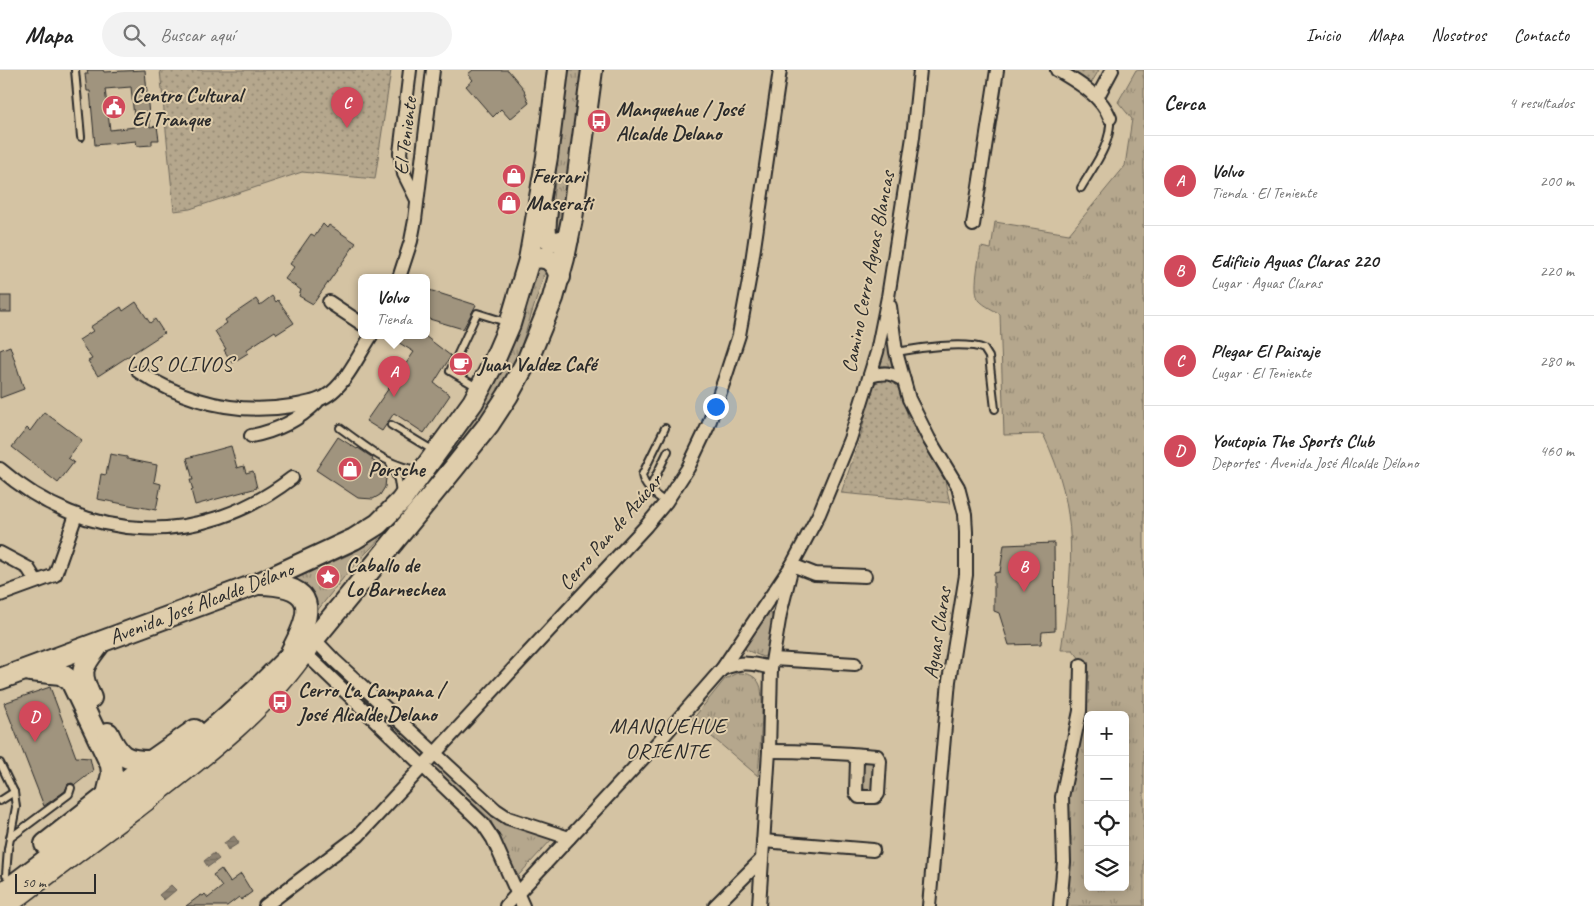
<!DOCTYPE html>
<html lang="es">
<meta charset="utf-8">
<style>
body{margin:0;font-family:Caveat,sans-serif;background:#f2f2f2;color:#222}
.controls{position:absolute;right:15px;bottom:15px;display:grid;overflow:hidden;border-radius:8px;box-shadow:0 2px 12px #0003}
.controls button{width:45px;height:45px;display:grid;place-items:center;padding:0;border:0;border-bottom:1px solid #e0e0e0;background:#fff;color:#222;font:25px sans-serif}
.scale{position:absolute;left:15px;bottom:12px;width:81px;box-sizing:border-box;padding-left:5px;border:2px solid #2b2b2b;border-top:0;font-size:14px;line-height:18px;white-space:nowrap;color:#2b2b2b;-webkit-text-stroke:4px #dfcdab;paint-order:stroke}
.you{position:absolute;left:715px;top:336px;width:18px;height:18px;margin:-12px;border:4px solid #fff;border-radius:50%;background:#1a73e8;box-shadow:0 0 0 8px #1a73e833}
.badge{display:grid;place-items:center;width:32px;height:32px;border-radius:50%;background:#d1495b;color:#fff;font-size:16px;font-weight:700}
.pin{position:absolute;translate:-50% -41px;filter:drop-shadow(0 1px 2px #0008)}
.pin::after{content:'';position:absolute;top:26px;width:18px;height:15px;background:inherit;clip-path:polygon(0 0,100% 0,50% 100%)}
.popup{position:absolute;left:358px;top:204px;width:72px;height:65px;box-sizing:border-box;display:grid;place-content:center;border-radius:8px;background:#fff;filter:drop-shadow(0 1px 4px #0005);font-size:16px;white-space:nowrap;color:#767676}
.popup b{font-size:19px;color:#222}
.popup::after{content:'';position:absolute;left:50%;top:100%;margin-left:-10px;border:10px solid transparent;border-top-color:#fff}
.list{margin:0;padding:0;list-style:none}
h2{display:flex;justify-content:space-between;align-items:center;height:65px;margin:0;padding:0 20px;font-size:21px}
h2 small{font-size:16px;font-weight:400;color:#767676}
.list li{display:grid;grid-template-columns:32px 1fr auto;gap:15px;align-items:center;box-sizing:border-box;height:90px;padding:0 20px;border-top:1px solid #e0e0e0}
.list b{display:block;font-size:19px;white-space:nowrap}
.list p{margin:0;font-size:16px;white-space:nowrap;color:#767676}
.list em{font-size:16px;font-style:normal;color:#767676}
.icon{flex:none;width:28px;height:28px;fill:none;stroke:currentColor;stroke-width:2;stroke-linecap:round;stroke-linejoin:round}
.map{position:relative;flex:none;width:1144px;height:836px;overflow:hidden}
header{display:flex;align-items:center;gap:30px;box-sizing:border-box;height:70px;padding:0 25px;background:#fff;border-bottom:1px solid #e0e0e0}
header strong{font-size:24px}
nav{display:flex;gap:28px;margin-inline-start:auto;font-size:18px}
.search{width:350px;height:45px;background:#f2f2f2;display:flex;align-items:center;gap:12px;box-sizing:border-box;padding:0 18px;border-radius:28px;color:#767676;font-size:19px}
main{display:flex}
aside{flex:1;background:#fff}
.map>svg:first-child{display:block}
.grass{fill:url(#grass-tufts);stroke:#70695c;fill-rule:evenodd}
.park{fill:url(#park-dots);stroke:#70695c}
.water{fill:url(#water-rules);stroke:#665f55}
.building{fill:#a0947e;stroke:#2b2b2b;fill-rule:evenodd}
.lines{fill:none;stroke-linecap:round;stroke-linejoin:round}
.lane-casing{stroke:#2b2b2b;stroke-width:10}
.street-casing{stroke:#2b2b2b;stroke-width:16}
.secondary-casing{stroke:#2b2b2b;stroke-width:21}
.primary-casing{stroke:#2b2b2b;stroke-width:24}
.lane{stroke:#dfcdab;stroke-width:6}
.street{stroke:#dfcdab;stroke-width:12}
.secondary{stroke:#dfcdab;stroke-width:18}
.primary{stroke:#dfcdab;stroke-width:20}
.labels{text-anchor:middle;dominant-baseline:central;stroke-width:4;stroke-linejoin:round;paint-order:stroke}
.poi-label{font-size:21px;font-weight:bold;fill:#2b2b2b;stroke:#dfcdab;text-anchor:start}
.street-label{font-size:21px;fill:#2b2b2b;stroke:#dfcdab}
.neighbourhood-label{font-size:22px;letter-spacing:1px;fill:#2b2b2b;stroke:#dfcdab}
</style>
<header>
<strong>Mapa</strong>
<div class="search"><svg class="icon" aria-label="search" viewBox="0 0 24 24"><circle cx="10" cy="10" r="6"/><path d="M15 15l6 6"/></svg>Buscar aquí</div>
<nav><a>Inicio</a><a>Mapa</a><a>Nosotros</a><a>Contacto</a></nav>
</header>
<main>
<div class="map">
<svg width="1144" height="836" viewBox="0 0 1144 836">
<defs>
<pattern id="grass-tufts" width="24" height="20" patternUnits="userSpaceOnUse" patternTransform="scale(1.25)"><rect width="24" height="20" fill="#b5a78d"/><path d="M3 7l-1-3M5 7V3M7 7l1-3M15 17l-1-3M17 17v-4M19 17l1-3" fill="none" stroke="#938873"/></pattern>
<pattern id="park-dots" width="8" height="8" patternUnits="userSpaceOnUse" patternTransform="scale(1.25)"><rect width="8" height="8" fill="#b5a78d"/><path d="M2 2h.1M6 6h.1" fill="none" stroke="#938873" stroke-width="1.8" stroke-linecap="round"/></pattern>
<pattern id="water-rules" width="6" height="5" patternUnits="userSpaceOnUse" patternTransform="scale(1.25)"><rect width="6" height="5" fill="#8d8271"/><path d="M0 2.5h6" fill="none" stroke="#736b5d"/></pattern>
</defs>
<rect width="100%" height="100%" fill="#d4c3a3"/>
<filter id="ink" filterUnits="userSpaceOnUse"><feTurbulence type="fractalNoise" baseFrequency=".02" numOctaves="2"/><feDisplacementMap in="SourceGraphic" scale="10" xChannelSelector="R" yChannelSelector="G"/><feConvolveMatrix kernelMatrix="1 2 1 2 8 2 1 2 1" color-interpolation-filters="sRGB"/></filter>
<g filter="url(#ink)">
<g class="grass">
<polygon points="566,0 581,0 570,98 560,165 549,163 556,104 558,62"/>
<path d="M1136 0H1144V836H1063L1065 728 1084 594 1073 580H1061C1073 498 1080 441 1043 364L1004 365 1000 244C994 240 984 236 979 230 972 222 979 189 981 177L991 179 995 152 1069 164 1125 96 1132 49 1118 32ZM1088 645H1125V817H1088Z"/>
<path d="M536 194 547 196 517 289 492 331 466 367 409 438 348 502 313 546 288 510C314 499 354 486 375 469 391 455 404 439 417 423Z"/>
<polygon points="888,268 893,296 892,297 888,296 880,296 879,294 885,271"/>
<polygon points="768,543 772,544 773,547 767,585 763,587 746,580 745,577"/>
<polygon points="330,593 492,746 553,768 517,807 490,749 325,598"/>
<path d="M737 603C747 603 756 605 760 615 765 627 759 689 758 706L692 650 725 609Z"/>
<polygon points="875,689 875,723 861,724 860,690"/>
</g>
<g class="park">
<polygon points="160,0 391,0 375,109 302,102 190,139 174,141"/>
<polygon points="1069,0 1099,0 1090,15"/>
<polygon points="885,308 898,310 908,347 945,411 950,433 841,423 860,369 872,315"/>
</g>
<g class="water">
<polygon points="234,766 239,773 228,780 224,773"/>
<polygon points="214,783 219,789 208,797 204,791"/>
<polygon points="171,815 176,820 164,830 159,825"/>
</g>
<g class="building">
<path d="M87 0H103L104 2 145 0 150 57 157 56 159 70H152V75L137 76 136 71 95 75 90 21H87L85 4H88ZM131 17 135 57 110 60 105 19Z"/>
<polygon points="473,0 508,0 523,18 529,33 510,49 501,39 493,47 466,16 473,10 468,4"/>
<polygon points="323,154 327,158 329,155 356,173 313,234 299,226 301,220 285,209 294,197 290,194 311,164 315,166"/>
<polygon points="426,219 476,235 463,259 426,248"/>
<rect x="0" y="226" width="11" height="16"/>
<polygon points="272,226 276,232 278,230 294,253 277,264 275,261 246,280 248,283 232,293 224,280 226,279 215,261 227,253 225,250 256,229 260,235"/>
<polygon points="136,232 150,253 155,249 164,263 98,306 88,291 92,289 79,270 93,261 90,257 121,237 123,241"/>
<polygon points="388,266 425,266 451,286 434,313 450,325 424,363 394,343 382,361 366,351 414,282"/>
<polygon points="10,276 24,319 0,328 0,280"/>
<polygon points="44,342 82,370 68,388 74,392 58,413 12,377 27,358 30,361"/>
<polygon points="338,367 357,379 358,378 373,388 372,390 383,398 386,408 385,417 380,425 373,429 358,428 316,400"/>
<polygon points="231,376 237,398 244,396 246,403 253,401 257,418 195,435 191,420 193,420 190,410 193,410 187,388"/>
<polygon points="110,384 127,387 127,389 157,395 154,412 161,414 156,440 97,429 101,404 106,405"/>
<polygon points="1054,473 1055,561 1042,562 1041,574 1009,575 999,543 994,541 994,503 1000,502 1004,475"/>
<polygon points="50,617 76,687 90,688 93,701 75,715 72,713 68,714 65,721 44,736 4,633"/>
<polygon points="221,799 230,812 241,804 252,822 241,830 239,827 227,836 186,836 201,825 203,826 205,824 208,828 222,817 213,805"/>
</g>
<g class="lines">
<g class="lane-casing">
<g id="lane">
<polyline points="75,0 81,67"/>
<path d="M1081 118C1093 97 1112 74 1110 48"/>
<path d="M896 282C916 278 967 271 984 279L989 287 995 339"/>
<polyline points="477,317 450,301 477,243 509,253"/>
<polyline points="391,355 434,381"/>
<path d="M340 358C367 377 387 397 420 400"/>
<path d="M665 358 642 405C644 417 656 426 666 432"/>
<polyline points="390,393 398,410 400,424"/>
<polyline points="650,418 668,381"/>
<polyline points="0,693 14,722 16,737 8,779 6,805"/>
<polyline points="0,731 14,722"/>
<polyline points="10,768 69,724 71,718"/>
</g>
</g>
<g class="street-casing">
<g id="street">
<polyline points="410,0 400,83 404,104 417,130"/>
<path d="M1057 0C1077 12 1101 25 1110 48"/>
<polyline points="1097,28 1112,0"/>
<polyline points="973,155 997,0"/>
<polyline points="399,208 411,171 415,150 433,0"/>
<polyline points="329,232 362,254"/>
<polyline points="890,236 896,282 909,329 929,369 958,417 965,444 966,462 966,505 949,611 929,836"/>
<path d="M139 302C186 332 237 345 292 336 306 333 320 332 332 322 347 310 360 283 371 266"/>
<path d="M870 306C884 302 892 302 904 311"/>
<path d="M251 366C277 361 298 351 317 332"/>
<path d="M0 399C86 474 201 479 292 408"/>
<polyline points="0,483 28,498 36,511"/>
<polyline points="792,495 815,504 865,506"/>
<polyline points="0,525 55,505 76,445"/>
<polyline points="314,569 334,590 496,740 508,748 569,768"/>
<polyline points="305,583 483,754 493,769 523,836"/>
<polyline points="773,589 855,594"/>
<path d="M722 599C742 591 751 593 771 598"/>
<path d="M769 681C805 681 841 683 877 686L880 691 878 724 875 727H859L856 723 857 690 851 684"/>
<polyline points="763,771 873,780"/>
<polyline points="265,836 358,766 646,456 666,432 688,398 708,356 725,308 739,265 750,205 780,0"/>
<polyline points="506,836 660,670 722,599 792,495 819,444 850,369 877,282 888,227 913,67 920,0"/>
<polyline points="715,836 762,789"/>
<polyline points="759,836 769,681 771,598 780,544 790,504"/>
<polyline points="1060,836 1064,792 1062,727 1080,641 1081,595"/>
</g>
</g>
<g class="secondary-casing">
<path id="secondary" d="M7 836C51 803 94 770 138 738 199 691 266 642 309 577"/>
</g>
<g class="primary-casing">
<g id="primary">
<path d="M547 141C545 159 541 179 568 169"/>
<path d="M529 190C546 183 555 191 560 207"/>
<path d="M259 514C317 515 314 540 291 582"/>
<polyline points="30,601 61,604 71,611 111,695 112,704 107,725"/>
<polyline points="0,609 257,514 354,469 378,454 401,431 473,332 491,298 510,254 529,190 547,87 558,0"/>
<path d="M91 628C77 598 83 597 101 572"/>
<path d="M108 663C119 687 125 691 151 691"/>
<polyline points="45,774 151,691 195,660"/>
<polyline points="5,821 177,691 255,621 287,589 314,569 454,398 489,354 508,325 528,289 553,228 564,188 572,149 592,0"/>
</g>
</g>
<use href="#lane" class="lane"/>
<use href="#street" class="street"/>
<use href="#secondary" class="secondary"/>
<use href="#primary" class="primary"/>
</g>
</g>
<defs>
<g id="civic-disc" transform="scale(1.25)"><circle r="9.5" fill="#d1495b" stroke="#dfcdab"/><path d="M-.6-6.5H3V-4.5H.6V-3L4-1V1h2V6H-6V1h2V-1L-.6-3ZM-1.2 2.5V6h2.4V2.5Z" fill="#fff"/></g>
<g id="bus-disc" transform="scale(1.25)"><circle r="9.5" fill="#d1495b" stroke="#dfcdab"/><path d="M-5-6H5V4H4V6H2V4H-2V6H-4V4H-5ZM-3.5-4V0h7V-4ZM-3.5 1.2v1.5H-2V1.2ZM2 1.2v1.5H3.5V1.2Z" fill="#fff"/></g>
<g id="shop-disc" transform="scale(1.25)"><circle r="9.5" fill="#d1495b" stroke="#dfcdab"/><path d="M-5-2.5h2.3a2.7 3.5 0 0 1 5.4 0H5L5.5 6h-11ZM-1.5-2.5h3a1.5 2.3 0 0 0-3 0Z" fill="#fff"/></g>
<g id="cafe-disc" transform="scale(1.25)"><circle r="9.5" fill="#d1495b" stroke="#dfcdab"/><path d="M-5.5-4.5H6V0H3Q3 3.5 0 3.5H-2.5Q-5.5 3.5-5.5 0ZM3-3.2v2h1.7v-2ZM-6 4.5H4V6H-6Z" fill="#fff"/></g>
<g id="sight-disc" transform="scale(1.25)"><circle r="9.5" fill="#d1495b" stroke="#dfcdab"/><path d="M0-6L1.8-2.2L6-1.7L2.9 1.2L3.7 5.4L0 3.3L-3.7 5.4L-2.9 1.2L-6-1.7L-1.8-2.2Z" fill="#fff"/></g>
</defs>
<g fill-rule="evenodd">
<use href="#civic-disc" x="114" y="37"/>
<use href="#bus-disc" x="599" y="51"/>
<use href="#shop-disc" x="514" y="106"/>
<use href="#shop-disc" x="509" y="133"/>
<use href="#cafe-disc" x="461" y="294"/>
<use href="#shop-disc" x="350" y="399"/>
<use href="#sight-disc" x="328" y="507"/>
<use href="#bus-disc" x="280" y="632"/>
</g>
<g class="labels">
<g class="poi-label">
<text x="132" y="25">Centro Cultural<tspan x="132" dy="24">El Tranque</tspan></text>
<text x="616" y="39">Manquehue / José<tspan x="616" dy="24">Alcalde Delano</tspan></text>
<text x="532" y="106">Ferrari</text>
<text x="526" y="133">Maserati</text>
<text x="478" y="294">Juan Valdez Café</text>
<text x="368" y="399">Porsche</text>
<text x="346" y="495">Caballo de<tspan x="346" dy="24">Lo Barnechea</tspan></text>
<text x="298" y="620">Cerro La Campana /<tspan x="298" dy="24">José Alcalde Delano</tspan></text>
</g>
<g class="street-label">
<text transform="translate(405 66) rotate(-83)">El Teniente</text>
<text transform="translate(868 202) rotate(-79)">Camino Cerro Aguas Blancas</text>
<text transform="translate(610 462) rotate(-49)">Cerro Pan de Azúcar</text>
<text transform="translate(201 533) rotate(-21)">Avenida José Alcalde Délano</text>
<text transform="translate(937 563) rotate(-81)">Aguas Claras</text>
</g>
<g class="neighbourhood-label">
<text x="180" y="294">LOS OLIVOS</text>
<text x="668" y="656">MANQUEHUE<tspan x="668" dy="25">ORIENTE</tspan></text>
</g>
</g>
</svg>
<div class="controls">
<button>+</button>
<button>−</button>
<button><svg class="icon" aria-label="locate" viewBox="0 0 24 24"><circle cx="12" cy="12" r="6"/><path d="M12 2v4M12 18v4M2 12h4M18 12h4"/></svg></button>
<button><svg class="icon" aria-label="layers" viewBox="0 0 24 24"><path d="M12 4l9 5-9 5-9-5zM3 14l9 5 9-5"/></svg></button>
</div>
<div class="scale">50 m</div>
<div class="you"></div>
<div class="pin badge" style="left:394px;top:327px">A</div>
<div class="popup"><b>Volvo</b>Tienda</div>
<div class="pin badge" style="left:1024px;top:522px">B</div>
<div class="pin badge" style="left:347px;top:58px">C</div>
<div class="pin badge" style="left:35px;top:672px">D</div>
</div>
<aside>
<h2>Cerca<small>4 resultados</small></h2>
<ul class="list">
<li><span class="badge">A</span><div><b>Volvo</b><p>Tienda · El Teniente</p></div><em>200 m</em></li>
<li><span class="badge">B</span><div><b>Edificio Aguas Claras 220</b><p>Lugar · Aguas Claras</p></div><em>220 m</em></li>
<li><span class="badge">C</span><div><b>Plegar El Paisaje</b><p>Lugar · El Teniente</p></div><em>280 m</em></li>
<li><span class="badge">D</span><div><b>Youtopia The Sports Club</b><p>Deportes · Avenida José Alcalde Délano</p></div><em>460 m</em></li>
</ul>
</aside>
</main>
